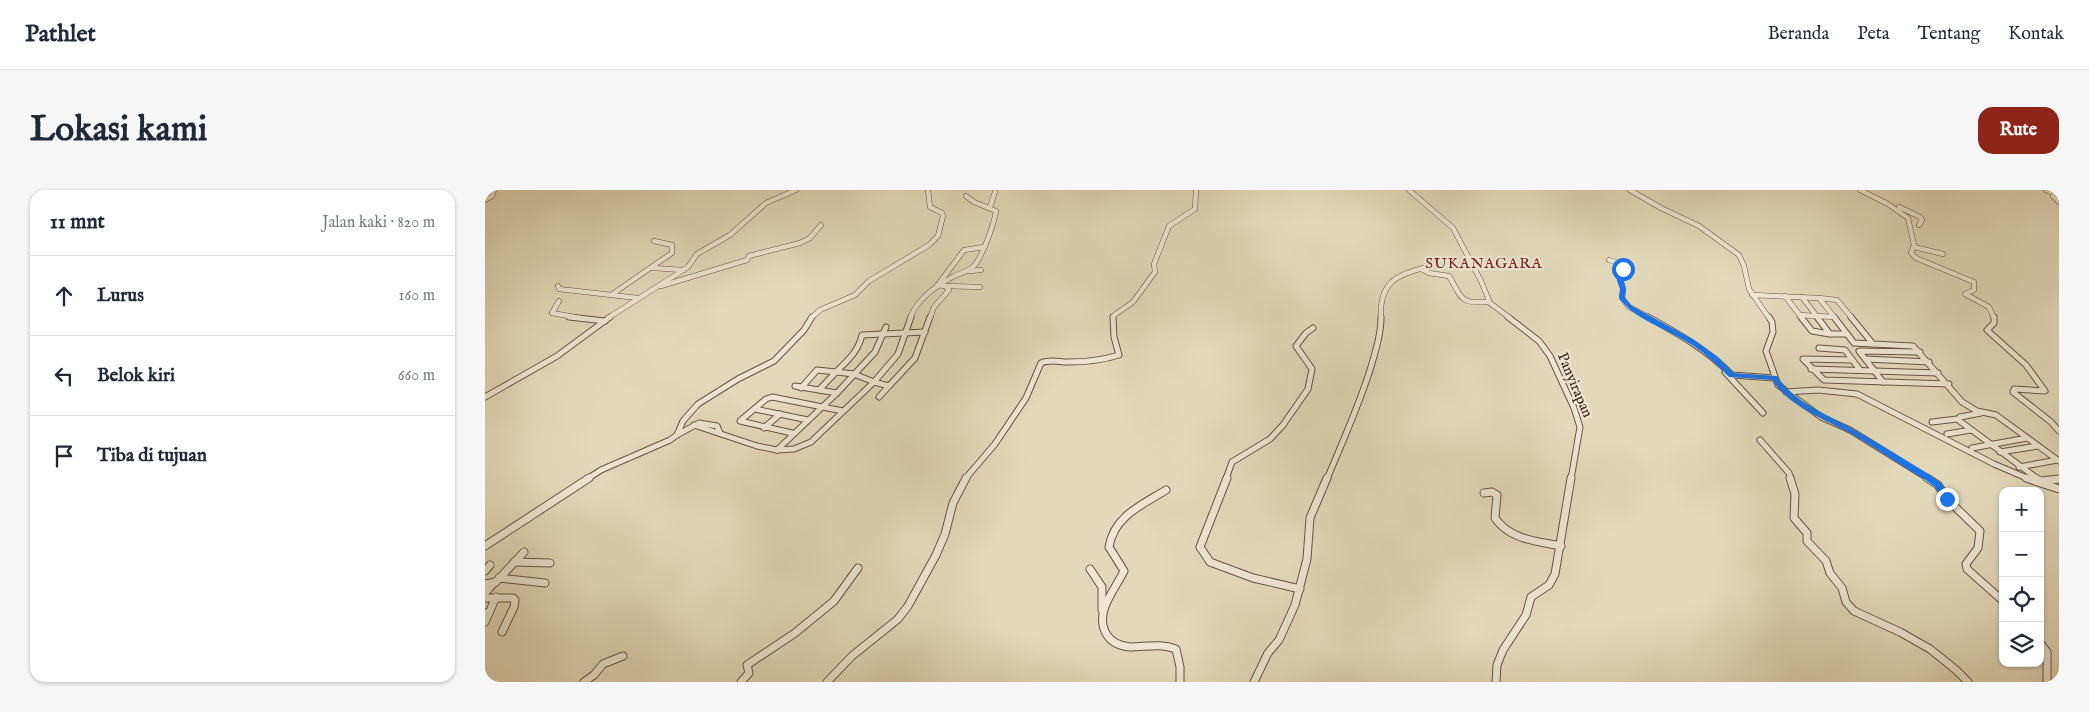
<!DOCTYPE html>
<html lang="id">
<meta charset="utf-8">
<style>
body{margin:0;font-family:"IM FELL English",serif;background:#f6f6f7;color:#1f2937}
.controls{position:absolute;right:15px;bottom:15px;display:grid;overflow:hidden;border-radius:10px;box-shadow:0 1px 4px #0004}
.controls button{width:45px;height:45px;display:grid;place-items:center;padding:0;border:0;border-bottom:1px solid #e0e1e3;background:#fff;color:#1f2937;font:25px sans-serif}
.stop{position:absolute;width:15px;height:15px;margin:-11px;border:4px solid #1a73e8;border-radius:50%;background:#fff}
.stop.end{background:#1a73e8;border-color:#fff;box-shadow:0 1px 5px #0008}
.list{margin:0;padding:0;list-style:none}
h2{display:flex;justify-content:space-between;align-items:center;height:65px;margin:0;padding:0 20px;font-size:21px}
h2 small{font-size:16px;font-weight:400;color:#747a83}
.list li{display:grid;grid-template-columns:32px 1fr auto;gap:15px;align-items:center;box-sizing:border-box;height:80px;padding:0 20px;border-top:1px solid #e0e1e3}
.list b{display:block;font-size:19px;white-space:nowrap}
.list em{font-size:16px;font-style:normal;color:#747a83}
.icon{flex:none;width:28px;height:28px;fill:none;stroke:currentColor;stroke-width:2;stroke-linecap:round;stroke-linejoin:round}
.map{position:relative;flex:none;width:1574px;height:492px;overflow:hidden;border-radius:15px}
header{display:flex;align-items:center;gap:30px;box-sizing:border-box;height:70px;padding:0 25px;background:#fff;border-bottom:1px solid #e0e1e3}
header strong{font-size:24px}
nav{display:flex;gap:28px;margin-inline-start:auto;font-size:18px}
.intro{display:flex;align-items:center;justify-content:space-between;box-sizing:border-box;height:120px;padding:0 30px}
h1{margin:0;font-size:35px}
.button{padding:12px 22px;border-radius:15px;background:#8f2418;color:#fff;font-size:18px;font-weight:700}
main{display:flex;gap:30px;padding:0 30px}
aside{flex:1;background:#fff;border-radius:15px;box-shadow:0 1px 4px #0004}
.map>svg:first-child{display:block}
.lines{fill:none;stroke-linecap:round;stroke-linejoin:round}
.minor-far2-casing{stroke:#675242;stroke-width:5.5}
.minor-far1-casing{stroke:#675242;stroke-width:7}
.minor-casing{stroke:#675242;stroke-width:9}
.minor-far2{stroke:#ece6d2;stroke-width:4.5}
.minor-far1{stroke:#ece6d2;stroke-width:5}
.minor{stroke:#ece6d2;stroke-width:7}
.route{fill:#1a73e8}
.labels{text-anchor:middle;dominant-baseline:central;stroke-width:4.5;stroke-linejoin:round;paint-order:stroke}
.far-quarter-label{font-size:15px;letter-spacing:1px;fill:#7a1f14;stroke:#ece6d2}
.street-label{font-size:15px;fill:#3e251a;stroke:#ece6d2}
</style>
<header>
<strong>Pathlet</strong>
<nav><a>Beranda</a><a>Peta</a><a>Tentang</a><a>Kontak</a></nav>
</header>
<div class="intro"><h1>Lokasi kami</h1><a class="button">Rute</a></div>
<main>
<aside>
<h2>11 mnt<small>Jalan kaki · 820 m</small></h2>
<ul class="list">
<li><svg class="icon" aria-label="ahead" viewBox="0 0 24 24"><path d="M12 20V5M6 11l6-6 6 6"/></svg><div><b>Lurus</b></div><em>160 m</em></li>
<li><svg class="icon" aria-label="left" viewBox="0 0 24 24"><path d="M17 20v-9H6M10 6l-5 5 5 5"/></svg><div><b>Belok kiri</b></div><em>660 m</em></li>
<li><svg class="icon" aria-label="arrive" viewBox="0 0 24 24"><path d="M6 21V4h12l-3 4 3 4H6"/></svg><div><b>Tiba di tujuan</b></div></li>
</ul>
</aside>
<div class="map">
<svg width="1574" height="492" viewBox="0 0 1574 492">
<rect width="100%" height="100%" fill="#e2d9ba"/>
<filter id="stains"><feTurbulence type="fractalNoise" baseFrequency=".004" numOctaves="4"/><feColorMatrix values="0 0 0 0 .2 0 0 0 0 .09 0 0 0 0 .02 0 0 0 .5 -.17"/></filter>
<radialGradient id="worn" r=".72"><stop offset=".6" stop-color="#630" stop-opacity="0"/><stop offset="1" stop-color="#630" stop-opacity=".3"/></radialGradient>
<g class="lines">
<g class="minor-far2-casing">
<g id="minor-far2">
<polyline points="924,0 968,38 996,91 1005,113 1025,128"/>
<polyline points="1145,0 1176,18 1214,36 1254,65 1259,76 1264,99 1284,128"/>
<polyline points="1375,0 1403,14 1423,28 1429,55 1426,63 1431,68 1489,92 1489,100 1480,104 1504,117 1509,128"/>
<polyline points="1561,0 1571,4 1574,3"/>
<polyline points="1571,4 1568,6 1574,12"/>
<polyline points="0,10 7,6 9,0"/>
<polyline points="505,17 510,2"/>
<polyline points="1414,17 1435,27 1437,30 1434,35"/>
<polyline points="1429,57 1458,64"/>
<polyline points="1124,70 1140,75 1135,90 1138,99 1137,108 1144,117 1165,128"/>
<polyline points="168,78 198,80"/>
<path d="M936 79 944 83 964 86C978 110 975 114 1004 112"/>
<polyline points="484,81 496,80"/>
<polyline points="455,92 479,60 499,57"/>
<polyline points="73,96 74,99 153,108"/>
<polyline points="176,96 262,70 264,66 315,53 325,48 336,35"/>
<polyline points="460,96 495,97"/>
<polyline points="126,105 187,63 187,55 169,51"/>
<polyline points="1267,105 1334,108 1350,128"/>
<polyline points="1300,106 1317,128"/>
<polyline points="1317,107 1333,128"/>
<polyline points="1334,108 1352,110 1367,128"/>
<polyline points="74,111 67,123 95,128"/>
<polyline points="1314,125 1349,127"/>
<polyline points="123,128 203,77 212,64 245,45 281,13 311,0"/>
<polyline points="326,128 335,120 370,105 384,91 444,55 453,46 458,26 457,23 445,17 443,0"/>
<path d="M425 128C433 108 451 96 469 86 475 84 482 81 487 78 497 69 509 34 511 21L489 12 481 6"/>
<polyline points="445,128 449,117 464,100 460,96 452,95"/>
<polyline points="628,128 628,126 648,112 670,82 669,74 684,36 710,19 711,0"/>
<path d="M896 128C894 93 911 84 943 77"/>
</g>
</g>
<g class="minor-far1-casing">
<g id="minor-far1">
<polyline points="84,127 120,131"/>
<polyline points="1023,127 1054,151 1065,166 1089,218 1095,237 1086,289"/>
<path d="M1163 127C1194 144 1222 160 1247 185L1289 188"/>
<polyline points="1284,127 1287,132 1288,142 1281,161 1293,195 1336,227 1365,240 1444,289"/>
<polyline points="1316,127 1327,141 1345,144"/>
<polyline points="1332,127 1345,144 1362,144"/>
<polyline points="1349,127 1369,153 1388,154"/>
<polyline points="1366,127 1388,154 1428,156 1477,212 1492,221 1511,225 1574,271"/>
<polyline points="1509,127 1509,133 1502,140 1541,175 1560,201 1529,199 1528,202 1566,232 1574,241"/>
<polyline points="1334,158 1360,160 1375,180"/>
<polyline points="1381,169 1444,172"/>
<polyline points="1367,170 1318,169 1339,190 1464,194"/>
<polyline points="1326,179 1453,183"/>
<polyline points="1240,182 1278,223"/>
<polyline points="1398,192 1374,161 1435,162"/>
<polyline points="310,196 352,203"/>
<path d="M316 198 332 180 351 182C363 170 373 162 377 145L440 142"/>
<polyline points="334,200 351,182 369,184 389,192 413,164 426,127"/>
<polyline points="1301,202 1333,200 1372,204 1509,274 1544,289"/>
<polyline points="0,207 72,166 125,127"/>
<polyline points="394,207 404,196"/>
<polyline points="270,219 323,230"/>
<polyline points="1475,227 1496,223"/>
<polyline points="1447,232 1472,229 1553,289"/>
<polyline points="209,235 272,256 292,260 309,259 326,252 389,192 404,196 430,168 445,127"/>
<polyline points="279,238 295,224"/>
<polyline points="307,243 255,231 281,209 287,207 358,221"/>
<polyline points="1462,244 1486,240"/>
<polyline points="192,245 214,233 232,236 235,243"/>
<polyline points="1275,250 1304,283 1306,289"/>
<polyline points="1487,258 1542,248"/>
<polyline points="292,260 352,203 390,162 401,137"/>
<polyline points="1515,262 1553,256"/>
<polyline points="1534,277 1572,270"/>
<polyline points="102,289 116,280 185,250 192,245 198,231 213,214 253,189 289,171 319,140 327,127"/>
<path d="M480 289 510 254 541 208 556 173C565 169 574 172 583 172 600 172 618 170 634 165L629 147 628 127"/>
<polyline points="741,289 747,272 785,249 798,235 823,199 827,179 811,156 821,143 828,138"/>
<path d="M842 289C857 253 873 218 885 180 890 163 896 145 896 127"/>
<polyline points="1570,289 1574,289"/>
</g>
</g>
<g class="minor-casing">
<g id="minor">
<polyline points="742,288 715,357 725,372 768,388 815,399"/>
<polyline points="1305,288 1310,304 1309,328 1322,343 1322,351 1341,371 1345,383 1357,398 1361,412 1369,421 1415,442 1445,459 1471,480 1483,492"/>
<polyline points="1442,288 1453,295 1462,309 1495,341 1493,358 1481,374 1482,379 1518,411"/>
<polyline points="1541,288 1574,299"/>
<polyline points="1550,288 1556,291 1574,289"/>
<path d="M681 300C657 315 629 326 624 357L639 381C630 400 608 423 622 445 627 453 635 456 645 457 661 457 675 453 691 459L695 477V492"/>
<path d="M999 303 1007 302 1012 305 1010 328C1025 350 1052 351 1076 356"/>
<polyline points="0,356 104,288"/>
<polyline points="29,372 65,373"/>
<polyline points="605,379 617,397 617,420"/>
<polyline points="0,381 5,375"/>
<polyline points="14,388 60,393"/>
<polyline points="0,394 11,392 39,362"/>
<polyline points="0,403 10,392"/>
<polyline points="0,408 28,408 30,410 29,417 17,442"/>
<polyline points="4,423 11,407"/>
<polyline points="0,432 4,423 1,423"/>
<polyline points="1555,453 1562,462 1562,492"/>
<polyline points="99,492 109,485 118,474 138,466"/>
<polyline points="256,492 264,483 262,475 310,443 349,411 373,378"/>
<polyline points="342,492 367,466 413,429 423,416 451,365 460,344 468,313 481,288"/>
<polyline points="769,492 783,463 794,450 810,415 822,369 825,328 842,288"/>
<polyline points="1011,492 1012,475 1018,460 1041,425 1046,407 1064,395 1070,384 1086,288"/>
</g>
</g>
<use href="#minor-far2" class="minor-far2"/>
<use href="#minor-far1" class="minor-far1"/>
<use href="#minor" class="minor"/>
</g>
<path class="route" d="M1136 78 1142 79 1138 87 1141 99 1140 108 1147 116 1209 150 1233 167 1249 183 1292 186C1309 212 1341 224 1368 239 1394 253 1420 270 1445 285L1456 293 1467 309 1465 311H1459L1450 297 1439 289C1414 274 1389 257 1363 242 1336 228 1304 216 1287 190L1244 187C1231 174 1218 161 1202 152 1180 138 1149 129 1134 108L1135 99 1131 87Z"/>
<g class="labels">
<g class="far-quarter-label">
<text x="999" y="73">SUKANAGARA</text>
</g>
<g class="street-label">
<text transform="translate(1090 195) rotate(67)">Panyirapan</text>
</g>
</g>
<rect width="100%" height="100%" filter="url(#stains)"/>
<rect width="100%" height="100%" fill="url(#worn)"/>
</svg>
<div class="controls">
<button>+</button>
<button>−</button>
<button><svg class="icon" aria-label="locate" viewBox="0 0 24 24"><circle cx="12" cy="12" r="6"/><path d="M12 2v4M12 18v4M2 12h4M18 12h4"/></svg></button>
<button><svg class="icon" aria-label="layers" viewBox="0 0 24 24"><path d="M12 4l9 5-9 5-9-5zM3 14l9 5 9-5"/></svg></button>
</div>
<div class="stop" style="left:1138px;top:79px"></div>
<div class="stop end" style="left:1462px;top:309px"></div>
</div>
</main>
